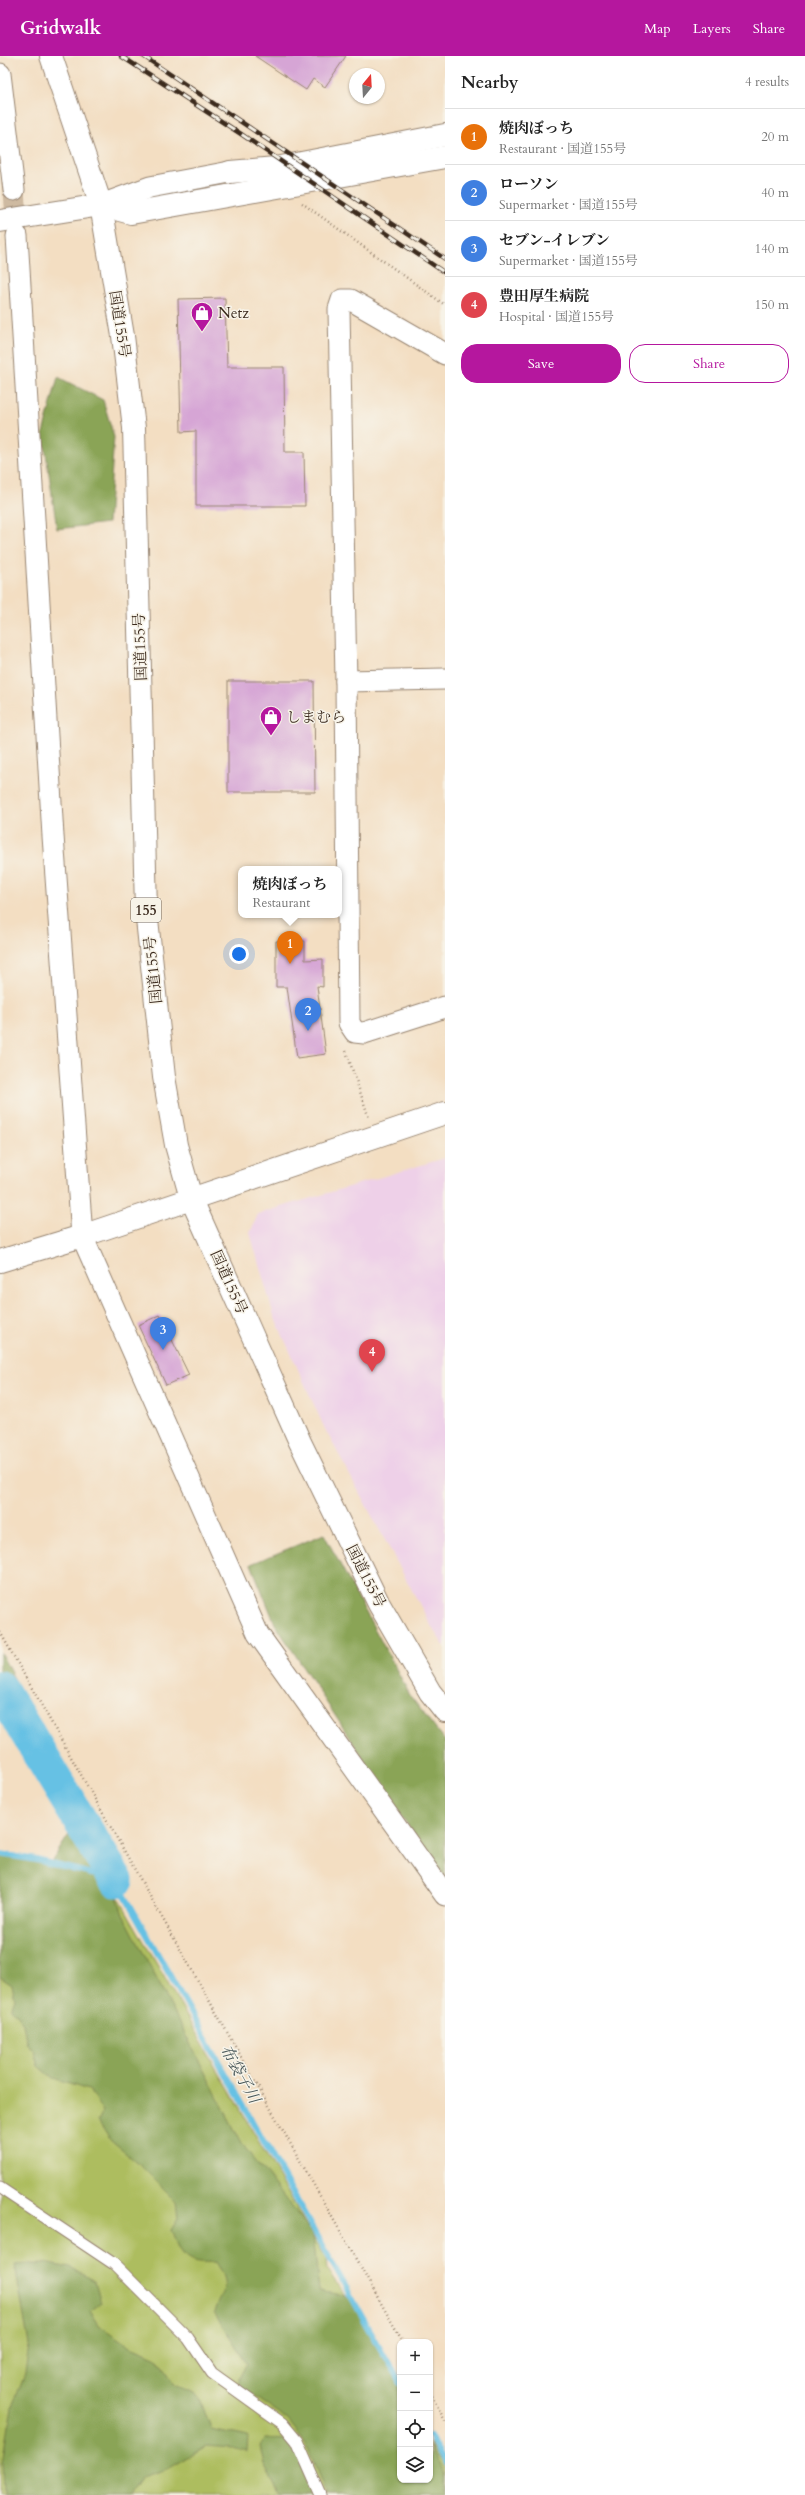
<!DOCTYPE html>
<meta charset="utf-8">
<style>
body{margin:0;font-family:Cardo,"Noto Serif JP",serif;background:#f2f2f2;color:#222}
.controls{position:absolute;right:12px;bottom:12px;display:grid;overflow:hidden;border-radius:8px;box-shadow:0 1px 3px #0004}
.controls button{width:36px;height:36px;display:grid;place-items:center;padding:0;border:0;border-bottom:1px solid #e0e0e0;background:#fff;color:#222;font:20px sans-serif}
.compass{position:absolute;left:349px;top:12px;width:36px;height:36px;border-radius:50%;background:#fff;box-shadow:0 1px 3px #0004;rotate:18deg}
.you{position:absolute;left:239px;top:898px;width:14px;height:14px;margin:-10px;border:3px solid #fff;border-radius:50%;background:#1a73e8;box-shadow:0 0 0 6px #1a73e833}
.badge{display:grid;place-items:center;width:26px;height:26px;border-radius:50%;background:#b5179e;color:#fff;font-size:13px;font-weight:700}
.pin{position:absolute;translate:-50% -33px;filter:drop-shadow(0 1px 2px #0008)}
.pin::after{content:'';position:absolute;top:21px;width:14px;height:12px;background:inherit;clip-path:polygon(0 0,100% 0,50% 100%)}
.popup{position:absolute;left:238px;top:810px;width:104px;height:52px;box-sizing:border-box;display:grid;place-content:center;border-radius:8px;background:#fff;filter:drop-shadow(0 1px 3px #0005);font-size:13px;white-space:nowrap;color:#767676}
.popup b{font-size:15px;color:#222}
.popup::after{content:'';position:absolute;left:50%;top:100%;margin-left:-8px;border:8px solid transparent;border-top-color:#fff}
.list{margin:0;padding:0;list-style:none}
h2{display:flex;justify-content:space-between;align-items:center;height:52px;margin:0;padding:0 16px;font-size:17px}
h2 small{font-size:13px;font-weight:400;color:#767676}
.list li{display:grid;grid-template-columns:26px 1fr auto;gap:12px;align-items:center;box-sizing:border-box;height:56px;padding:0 16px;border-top:1px solid #e0e0e0}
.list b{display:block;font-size:15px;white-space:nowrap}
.list p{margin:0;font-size:13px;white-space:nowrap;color:#767676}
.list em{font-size:13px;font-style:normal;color:#767676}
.actions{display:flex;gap:8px;padding:12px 16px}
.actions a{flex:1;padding:9px 0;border:1px solid #b5179e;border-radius:16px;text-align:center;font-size:14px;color:#b5179e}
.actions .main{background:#b5179e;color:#fff}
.icon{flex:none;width:22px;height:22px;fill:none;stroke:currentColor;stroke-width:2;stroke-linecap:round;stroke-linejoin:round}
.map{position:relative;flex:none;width:445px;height:2439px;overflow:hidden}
header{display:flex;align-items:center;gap:24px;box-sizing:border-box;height:56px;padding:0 20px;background:#b5179e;color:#fff}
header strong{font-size:19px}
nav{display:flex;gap:22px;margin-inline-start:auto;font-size:14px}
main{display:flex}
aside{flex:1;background:#fff}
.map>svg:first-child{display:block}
.built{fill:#eed0e8}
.green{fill:#adbd5f;stroke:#74743e}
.forest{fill:#8aa456;stroke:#62673a}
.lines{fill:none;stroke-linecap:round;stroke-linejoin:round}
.stream{stroke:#66c1e4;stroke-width:6}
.river{stroke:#66c1e4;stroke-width:35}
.building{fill:#d6a5d5}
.street-tunnel{stroke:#cebaa1;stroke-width:21;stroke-dasharray:21 10;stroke-linecap:butt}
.lane-casing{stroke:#978470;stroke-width:13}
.street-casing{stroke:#978470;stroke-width:23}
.secondary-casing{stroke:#978470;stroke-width:24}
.highway-casing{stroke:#978470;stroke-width:24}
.path{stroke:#978470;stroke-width:2.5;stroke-dasharray:1 3;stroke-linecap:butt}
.lane{stroke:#fff;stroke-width:11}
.street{stroke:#fff;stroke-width:21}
.secondary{stroke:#fff;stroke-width:22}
.highway{stroke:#fff;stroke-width:22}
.rail-casing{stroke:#3b2a1e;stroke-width:4.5}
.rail{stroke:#f7f3e8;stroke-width:3;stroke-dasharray:9;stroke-linecap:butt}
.labels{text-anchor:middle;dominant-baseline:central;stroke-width:3;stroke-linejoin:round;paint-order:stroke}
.shield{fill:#f7f3e8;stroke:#73665b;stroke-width:1}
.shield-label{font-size:14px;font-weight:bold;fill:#3b2a1e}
.poi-label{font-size:15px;fill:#3b2a1e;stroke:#f7f3e8;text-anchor:start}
.street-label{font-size:15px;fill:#3b2a1e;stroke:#f7f3e8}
.water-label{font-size:16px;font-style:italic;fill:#485759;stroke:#f7f3e8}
</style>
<header>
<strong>Gridwalk</strong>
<nav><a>Map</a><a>Layers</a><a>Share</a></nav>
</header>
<main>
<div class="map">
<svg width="445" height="2439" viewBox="0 0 445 2439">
<rect width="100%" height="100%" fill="#f7f3e8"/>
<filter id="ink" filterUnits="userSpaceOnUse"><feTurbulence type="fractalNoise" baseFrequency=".025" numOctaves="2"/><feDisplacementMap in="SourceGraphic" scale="8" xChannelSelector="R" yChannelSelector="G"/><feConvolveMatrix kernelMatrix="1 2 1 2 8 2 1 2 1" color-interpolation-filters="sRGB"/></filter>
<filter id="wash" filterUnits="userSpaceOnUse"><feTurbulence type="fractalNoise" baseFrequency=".012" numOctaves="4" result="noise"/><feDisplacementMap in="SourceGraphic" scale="16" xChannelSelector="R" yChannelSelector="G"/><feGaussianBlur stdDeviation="0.9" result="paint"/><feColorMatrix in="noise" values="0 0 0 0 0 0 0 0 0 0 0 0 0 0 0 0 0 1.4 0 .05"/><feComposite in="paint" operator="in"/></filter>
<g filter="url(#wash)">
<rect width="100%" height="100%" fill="#f3dec2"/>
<polygon class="built" points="445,1102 445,1591 434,1575 325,1373 274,1260 250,1177 258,1158"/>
<polygon class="green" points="0,1807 112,1830 326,2203 327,2215 347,2242 400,2424 430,2424 430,2387 445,2413 445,2439 0,2439"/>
<g class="forest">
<polygon points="58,321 103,344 114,381 108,467 57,473 43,377"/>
<polygon points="324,1478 411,1641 445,1685 445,1821 399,1757 275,1568 251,1508"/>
<path d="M0 1596 97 1779 122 1856 242 2088 313 2178 319 2235 353 2241 400 2330V2424H430V2390L445 2421V2439H327L306 2387 288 2364 239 2330V2322L247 2307 214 2257C221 2229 234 2234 216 2206 185 2208 181 2202 171 2174L178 2163 176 2145 140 2109 111 2085 98 2065 103 2055 89 2034 53 2023 38 2010 34 1995 27 1989 23 1967 11 1952 15 1943 12 1929 0 1921V1796L50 1808 72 1774 59 1727 9 1639 0 1633Z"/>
<polygon points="44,2207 71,2212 95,2225 101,2247 90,2255 100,2270 131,2291 159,2303 174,2328 194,2337 201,2346 211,2373 248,2381 247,2396 233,2392 206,2390 167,2413 142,2421 130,2439 4,2439 3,2406 12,2352 25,2317 29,2289 15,2209"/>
<polygon points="266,2384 289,2385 308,2420 313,2439 280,2439 264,2408 260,2390"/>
</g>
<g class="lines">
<g class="stream">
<polyline points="0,1798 36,1804 116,1824 400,2327"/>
<polyline points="430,2380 445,2407"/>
</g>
<polyline class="river" points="0,1632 116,1824"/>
</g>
<g id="blocks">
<g class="building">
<polygon points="255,0 346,0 325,31 313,23 306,34"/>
<polygon points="225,242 227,311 284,311 285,396 304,396 305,450 196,450 196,375 181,376 178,243"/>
<polygon points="228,625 314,625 315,736 228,736"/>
<polygon points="276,885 305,885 305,904 323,903 323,931 317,930 326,998 297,1002 287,931 276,931"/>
<polygon points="160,1259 189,1319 166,1329 138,1269"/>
</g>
</g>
</g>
<g filter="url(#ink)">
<use href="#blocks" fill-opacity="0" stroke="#978470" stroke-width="1"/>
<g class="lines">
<polyline class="street-tunnel" points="14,134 17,179"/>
<g class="lane-casing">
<polyline id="lane" points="0,2132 114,2208 188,2282 212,2317 282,2367 297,2385 321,2439"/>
</g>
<g class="street-casing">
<g id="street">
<polyline points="0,18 14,134"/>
<polyline points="101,149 150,131 230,116"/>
<polyline points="17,180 53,780 82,1180 258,1578 445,1839"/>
<polyline points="445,298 351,244 342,244 339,253 346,625 349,967 355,976 364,977 445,951"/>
<polyline points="346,625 445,623"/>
</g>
</g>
<g class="secondary-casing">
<g id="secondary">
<polyline points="230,116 276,112 445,79"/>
<polyline points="0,165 101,149 131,157 445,101"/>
<polyline points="0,1205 82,1180 445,1057"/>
</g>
</g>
<g class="highway-casing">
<polyline id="highway" points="51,0 101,149 123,280 134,372 146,854 164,1021 176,1089 191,1142 300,1386 379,1548 430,1636 445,1655"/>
</g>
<g class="path">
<polyline points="302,147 445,249"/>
<polyline points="346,995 369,1062"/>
<polyline points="0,1576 403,2286"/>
<polyline points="430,2336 445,2365"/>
</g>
<use href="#lane" class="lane"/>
<use href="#street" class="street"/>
<use href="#secondary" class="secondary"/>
<use href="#highway" class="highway"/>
<g class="rail-casing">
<g id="rail">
<polyline points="121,0 241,78 445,217"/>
<polyline points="143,0 445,203"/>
</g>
</g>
<use href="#rail" class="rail"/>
</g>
</g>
<defs>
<g id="shop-pin" transform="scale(1.15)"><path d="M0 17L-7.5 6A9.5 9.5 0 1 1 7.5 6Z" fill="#b5179e" stroke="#f7f3e8"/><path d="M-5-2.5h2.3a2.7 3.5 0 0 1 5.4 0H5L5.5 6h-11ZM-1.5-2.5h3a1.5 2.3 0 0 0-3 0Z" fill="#fff"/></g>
</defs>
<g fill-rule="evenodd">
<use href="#shop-pin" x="202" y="257"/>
<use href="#shop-pin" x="271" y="661"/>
</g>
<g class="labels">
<rect class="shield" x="131" y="842" width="30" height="24" rx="3"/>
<g class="shield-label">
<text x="146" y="854">155</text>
</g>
<g class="poi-label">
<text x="218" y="257">Netz</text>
<text x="286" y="661">しまむら</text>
</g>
<g class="street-label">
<text transform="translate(120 268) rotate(81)">国道155号</text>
<text transform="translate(140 591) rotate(-92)">国道155号</text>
<text transform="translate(153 914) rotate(-96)">国道155号</text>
<text transform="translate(229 1226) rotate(66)">国道155号</text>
<text transform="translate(366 1520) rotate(63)">国道155号</text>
</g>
<g class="water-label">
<text transform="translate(240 2018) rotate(61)">布袋子川</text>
</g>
</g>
</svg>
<div class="controls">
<button>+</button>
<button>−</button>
<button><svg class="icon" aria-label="locate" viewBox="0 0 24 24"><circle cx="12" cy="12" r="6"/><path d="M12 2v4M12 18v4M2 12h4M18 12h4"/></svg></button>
<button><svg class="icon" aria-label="layers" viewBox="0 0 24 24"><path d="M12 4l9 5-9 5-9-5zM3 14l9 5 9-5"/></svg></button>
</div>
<svg class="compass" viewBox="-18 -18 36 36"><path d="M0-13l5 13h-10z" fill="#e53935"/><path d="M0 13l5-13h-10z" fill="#767676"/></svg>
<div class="you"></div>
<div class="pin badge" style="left:290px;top:908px;background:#e8710a">1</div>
<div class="popup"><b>焼肉ぼっち</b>Restaurant</div>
<div class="pin badge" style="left:308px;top:975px;background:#3f7fe0">2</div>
<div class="pin badge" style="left:163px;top:1294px;background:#3f7fe0">3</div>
<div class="pin badge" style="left:372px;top:1316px;background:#e0444e">4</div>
</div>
<aside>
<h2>Nearby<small>4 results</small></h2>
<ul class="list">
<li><span class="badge" style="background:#e8710a">1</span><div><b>焼肉ぼっち</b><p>Restaurant · 国道155号</p></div><em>20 m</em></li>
<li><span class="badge" style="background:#3f7fe0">2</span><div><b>ローソン</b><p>Supermarket · 国道155号</p></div><em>40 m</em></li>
<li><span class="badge" style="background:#3f7fe0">3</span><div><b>セブン-イレブン</b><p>Supermarket · 国道155号</p></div><em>140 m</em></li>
<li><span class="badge" style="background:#e0444e">4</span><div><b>豊田厚生病院</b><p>Hospital · 国道155号</p></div><em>150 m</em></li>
</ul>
<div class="actions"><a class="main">Save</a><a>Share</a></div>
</aside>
</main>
